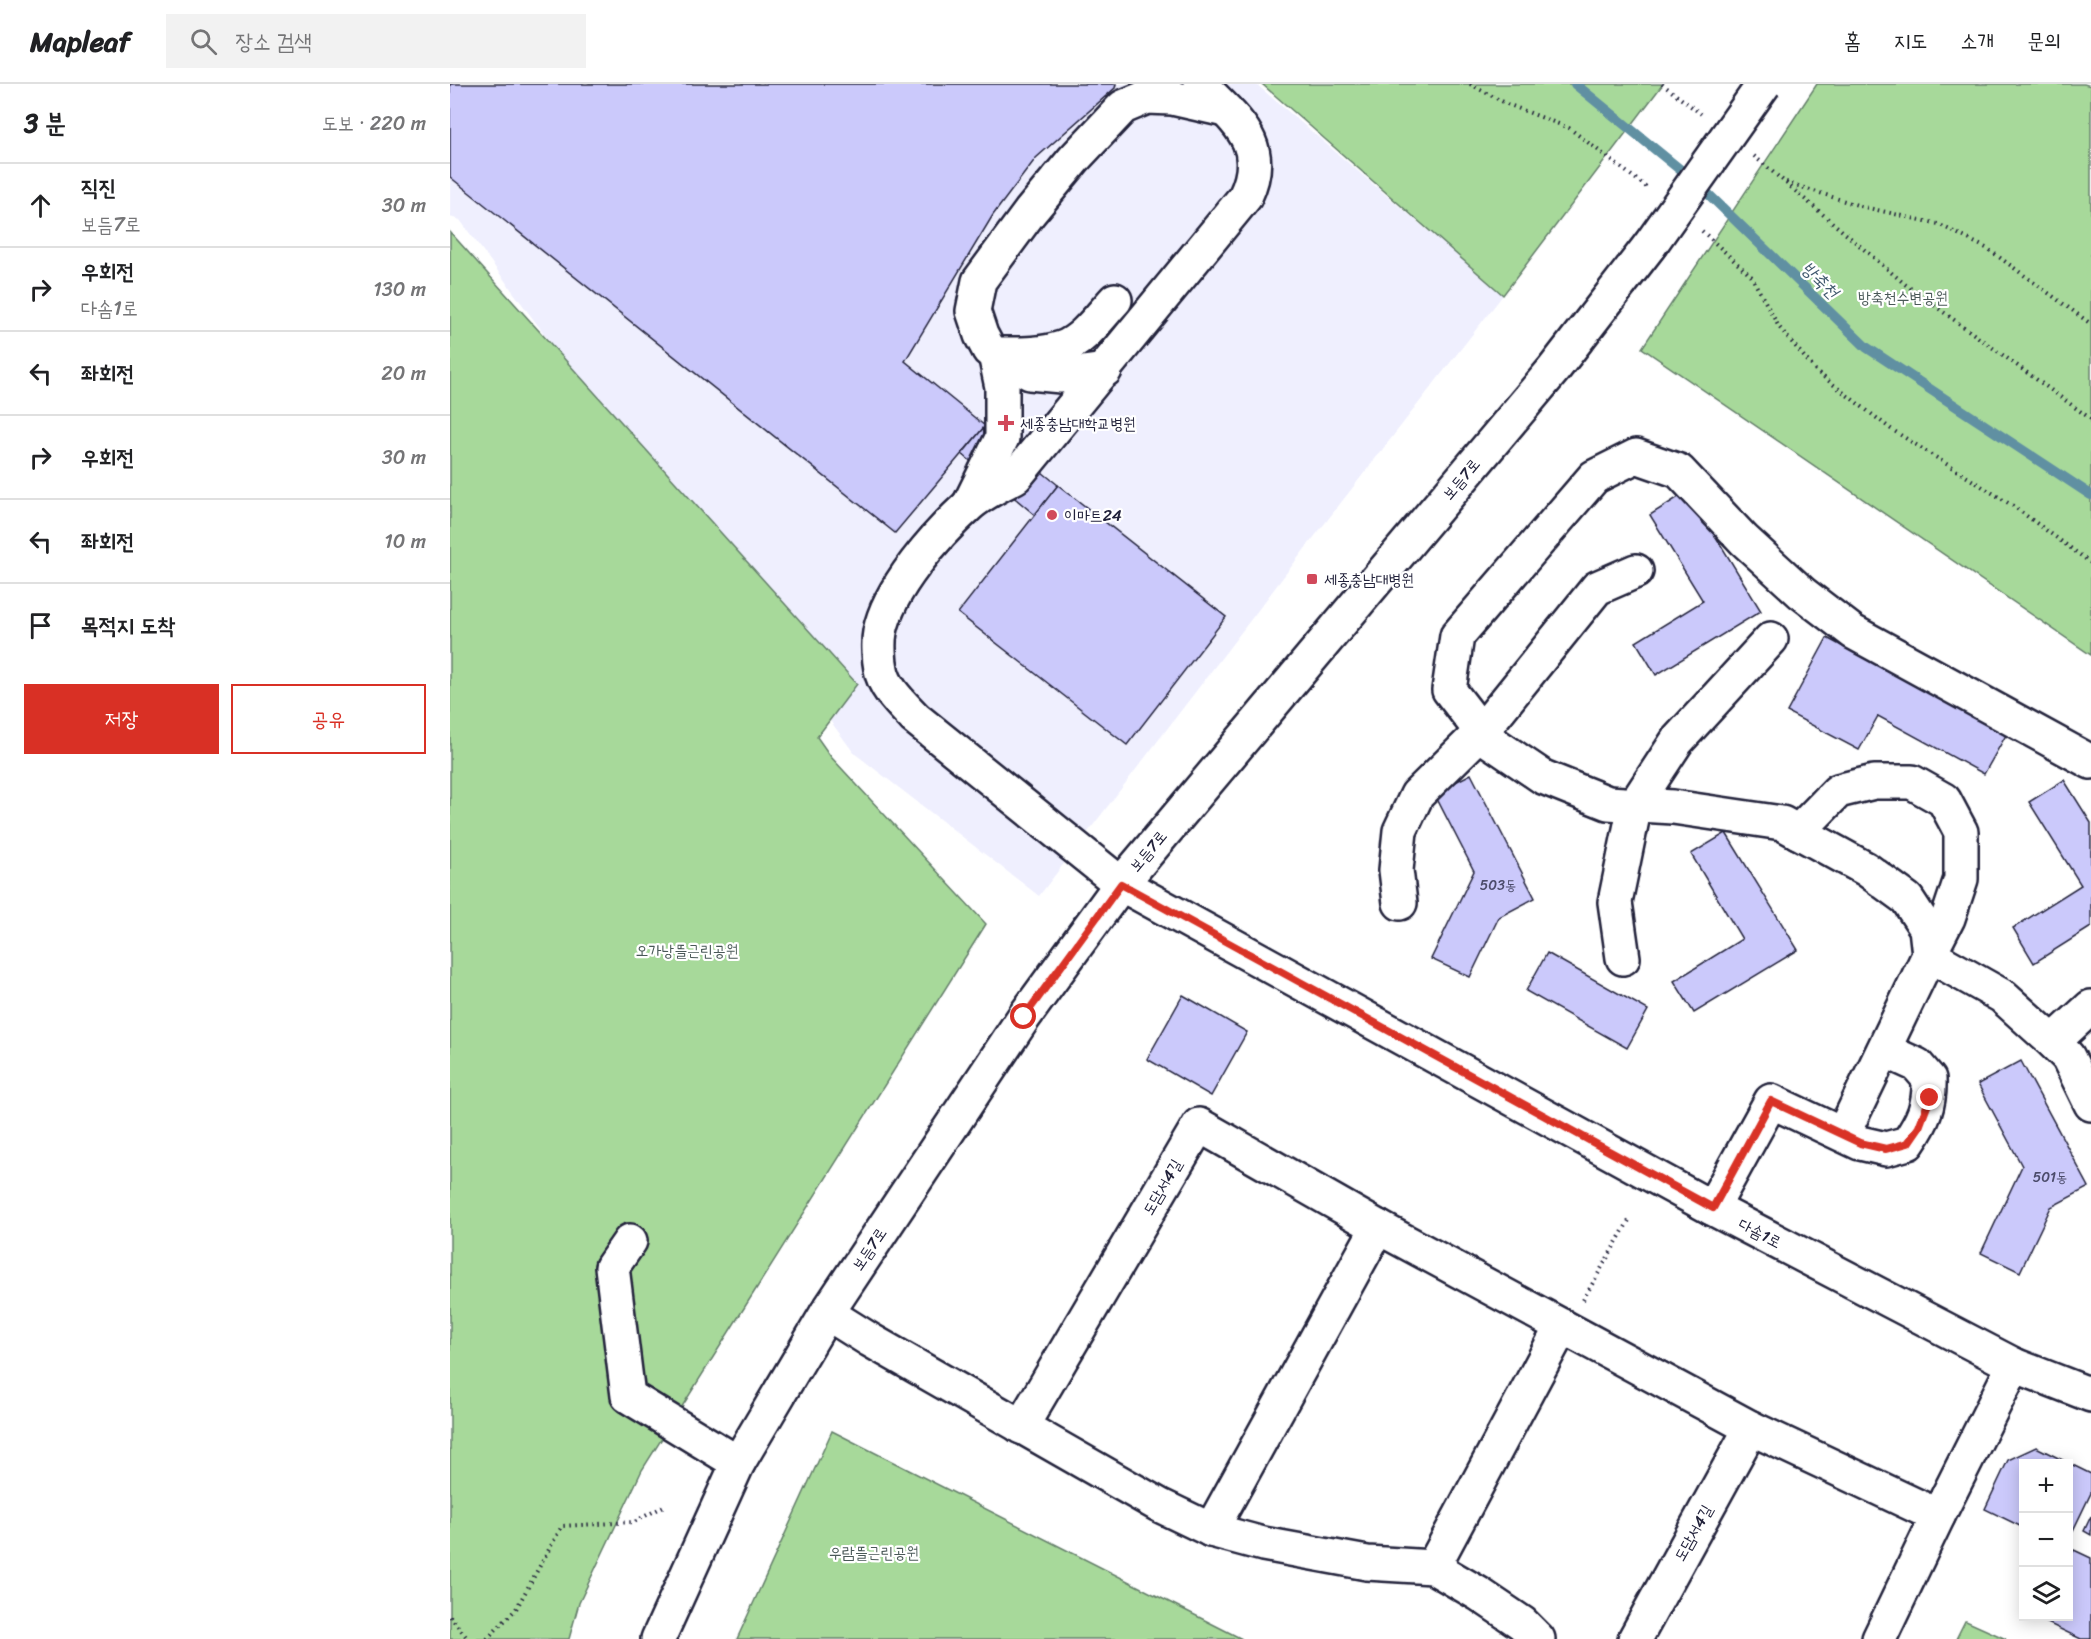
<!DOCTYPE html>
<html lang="ko">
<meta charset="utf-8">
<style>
body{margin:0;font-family:Sriracha,"Poor Story",sans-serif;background:#f2f2f2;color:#202124}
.controls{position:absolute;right:18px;bottom:18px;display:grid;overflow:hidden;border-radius:0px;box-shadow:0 3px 15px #0003}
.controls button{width:54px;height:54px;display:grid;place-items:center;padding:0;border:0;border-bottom:2px solid #e0e0e0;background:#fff;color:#202124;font:30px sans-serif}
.stop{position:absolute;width:18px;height:18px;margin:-14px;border:4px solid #d93025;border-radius:50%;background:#fff}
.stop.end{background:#d93025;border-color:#fff;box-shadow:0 2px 6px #0008}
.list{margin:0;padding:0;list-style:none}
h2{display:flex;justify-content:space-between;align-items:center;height:78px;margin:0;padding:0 24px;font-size:26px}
h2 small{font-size:20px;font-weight:400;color:#757577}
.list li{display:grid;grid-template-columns:39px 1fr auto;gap:18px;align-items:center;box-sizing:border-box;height:84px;padding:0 24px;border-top:2px solid #e0e0e0}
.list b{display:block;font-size:22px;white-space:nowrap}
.list p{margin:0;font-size:20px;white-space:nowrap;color:#757577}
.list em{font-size:20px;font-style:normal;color:#757577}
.actions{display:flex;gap:12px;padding:18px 24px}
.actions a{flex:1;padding:14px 0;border:2px solid #d93025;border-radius:0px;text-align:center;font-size:21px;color:#d93025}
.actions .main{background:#d93025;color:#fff}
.icon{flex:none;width:33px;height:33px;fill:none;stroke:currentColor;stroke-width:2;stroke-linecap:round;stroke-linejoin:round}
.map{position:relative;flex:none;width:1641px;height:1555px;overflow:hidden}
header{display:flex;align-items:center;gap:36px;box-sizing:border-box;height:84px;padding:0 30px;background:#fff;border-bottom:2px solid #e0e0e0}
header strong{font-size:28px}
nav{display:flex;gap:33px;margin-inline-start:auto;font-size:21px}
.search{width:420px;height:54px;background:#f2f2f2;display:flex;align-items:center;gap:15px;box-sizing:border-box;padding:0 21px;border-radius:0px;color:#757577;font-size:22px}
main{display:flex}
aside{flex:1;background:#fff}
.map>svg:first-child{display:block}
.built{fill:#efeffe}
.green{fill:#a7d99a;stroke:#647e6a;stroke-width:1.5}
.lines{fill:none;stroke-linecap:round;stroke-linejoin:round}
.stream{stroke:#6090a2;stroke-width:10}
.building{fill:#cbc9fb;stroke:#22223b;stroke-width:1.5}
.minor-casing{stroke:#22223b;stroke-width:38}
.path{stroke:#22223b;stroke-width:4;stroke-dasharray:1.5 4.5;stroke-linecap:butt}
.minor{stroke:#fff;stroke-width:33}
.minor-bridge-casing{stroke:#22223b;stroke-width:38;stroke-linecap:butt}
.minor-bridge{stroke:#fff;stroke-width:33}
.route{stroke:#d93025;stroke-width:8}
.poi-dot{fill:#d1495b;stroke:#fff;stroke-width:2}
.labels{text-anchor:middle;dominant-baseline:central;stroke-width:4.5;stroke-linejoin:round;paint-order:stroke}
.number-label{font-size:14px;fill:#4c4c6b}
.park-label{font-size:16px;fill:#4a5958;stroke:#fff}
.poi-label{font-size:16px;fill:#22223b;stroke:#fff;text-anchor:start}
.street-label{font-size:16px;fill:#22223b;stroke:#fff}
.water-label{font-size:18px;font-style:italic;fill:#41596e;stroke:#fff}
</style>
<header>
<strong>Mapleaf</strong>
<div class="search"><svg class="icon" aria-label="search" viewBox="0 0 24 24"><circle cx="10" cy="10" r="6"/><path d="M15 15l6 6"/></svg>장소 검색</div>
<nav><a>홈</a><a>지도</a><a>소개</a><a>문의</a></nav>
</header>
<main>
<aside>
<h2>3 분<small>도보 · 220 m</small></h2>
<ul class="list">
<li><svg class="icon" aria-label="ahead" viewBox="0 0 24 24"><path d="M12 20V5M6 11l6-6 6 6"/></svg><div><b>직진</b><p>보듬7로</p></div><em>30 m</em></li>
<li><svg class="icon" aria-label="right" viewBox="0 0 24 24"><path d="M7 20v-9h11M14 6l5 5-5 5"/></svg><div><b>우회전</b><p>다솜1로</p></div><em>130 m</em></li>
<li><svg class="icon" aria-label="left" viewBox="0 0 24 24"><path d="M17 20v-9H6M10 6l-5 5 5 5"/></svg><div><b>좌회전</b></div><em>20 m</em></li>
<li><svg class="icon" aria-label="right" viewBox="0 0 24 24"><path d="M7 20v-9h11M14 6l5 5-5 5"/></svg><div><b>우회전</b></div><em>30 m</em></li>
<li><svg class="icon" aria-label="left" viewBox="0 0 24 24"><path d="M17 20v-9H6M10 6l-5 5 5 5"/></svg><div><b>좌회전</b></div><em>10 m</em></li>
<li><svg class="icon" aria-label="arrive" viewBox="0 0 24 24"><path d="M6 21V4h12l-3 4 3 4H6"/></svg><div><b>목적지 도착</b></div></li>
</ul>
<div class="actions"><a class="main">저장</a><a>공유</a></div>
</aside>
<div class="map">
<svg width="1641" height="1555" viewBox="0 0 1641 1555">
<rect width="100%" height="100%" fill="#fff"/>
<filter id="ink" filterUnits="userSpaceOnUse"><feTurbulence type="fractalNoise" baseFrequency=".0167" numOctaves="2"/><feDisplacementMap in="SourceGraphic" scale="12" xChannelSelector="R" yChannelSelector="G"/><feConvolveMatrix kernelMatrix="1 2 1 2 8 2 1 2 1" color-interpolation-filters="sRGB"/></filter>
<g filter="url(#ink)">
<polygon class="built" points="0,0 806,0 1053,211 854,466 589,812 404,669 10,136 0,133"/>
<g class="green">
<polygon points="812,0 1213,0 1053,211"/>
<polygon points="1367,0 1634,0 1641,2 1641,571 1192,264"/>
<polygon points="0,148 407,600 367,653 381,673 536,840 192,1386 129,1519 119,1555 0,1555"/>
<polygon points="382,1347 792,1555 287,1555"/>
<polygon points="1515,1537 1516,1537 1556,1555 1506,1555"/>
</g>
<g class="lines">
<polyline class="stream" points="1125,0 1249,101 1416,263 1641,411"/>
</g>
<g class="building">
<polygon points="0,0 666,0 665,4 586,74 543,131 455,277 535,342 445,449 0,93"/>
<polygon points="535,342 608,401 585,431 512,370"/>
<polygon points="608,401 776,533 677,661 508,529"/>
<polygon points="1238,407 1311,527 1206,591 1186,558 1253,517 1200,431"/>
<polygon points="1377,554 1556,651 1534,690 1428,632 1409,666 1337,628"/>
<polygon points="1021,690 1085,814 1049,833 1020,893 981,875 1024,787 984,709"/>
<polygon points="1614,696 1641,739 1641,843 1584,879 1563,844 1631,801 1579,718"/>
<polygon points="1276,749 1348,866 1244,929 1224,897 1292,855 1241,770"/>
<polygon points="1097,869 1198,926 1177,964 1076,907"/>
<polygon points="733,911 797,948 761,1012 697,975"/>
<polygon points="1571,977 1639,1103 1601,1123 1570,1188 1531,1169 1572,1082 1528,1000"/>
<polygon points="1586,1363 1641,1390 1641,1409 1618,1457 1618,1380 1574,1380 1574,1444 1535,1425 1558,1376"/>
<polygon points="1641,1432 1641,1451 1634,1447"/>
<polygon points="1624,1466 1641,1474 1641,1555 1631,1555 1591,1536 1593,1532 1618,1532 1618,1478"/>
</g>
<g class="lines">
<g class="minor-casing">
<g id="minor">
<path d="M750 0C784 36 821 59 795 113L566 392C551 401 532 409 519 421 487 450 438 505 430 548 428 558 429 575 431 585 434 604 452 620 465 634L671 800 1262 1124 1564 1281 1641 1311"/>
<polyline points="655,286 611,292 580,289 545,270 539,266 531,251 523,227 529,197 580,128 624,75 673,23 697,13 722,14 775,26"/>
<path d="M520 419 552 354V303L545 270C567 270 591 271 612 264 633 257 650 232 665 216"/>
<polyline points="1348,748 1388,707 1424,698 1462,698 1494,716 1511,748 1511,795 1498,834 1479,871 1552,912 1603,958 1618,973 1641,1020"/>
<polyline points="950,819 946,786 950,747 967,711 1031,648 1147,504 1186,487"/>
<polyline points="1173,874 1165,818 1185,721 1227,657 1321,555"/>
<polyline points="1603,958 1641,923"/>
<polyline points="1393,1050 1479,871 1476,844 1457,815 1416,785 1332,739 1223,723 1158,719 1093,693 1037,655 999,606 1007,552 1144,393 1186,372 1229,387 1294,456 1352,509 1403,548 1641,678"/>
<path d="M1262 1124 1321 1017 1410 1059 1436 1065 1458 1059C1473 1037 1480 1022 1479 995L1467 981 1434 966"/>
<polyline points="180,1157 162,1183 178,1312 288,1379"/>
<polyline points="377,1229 420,1256 709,1421 761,1446 813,1460 917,1479 983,1483 1029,1510 1072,1539 1088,1555"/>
<polyline points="571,1343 749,1041 928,1143 1301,1344 1488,1432"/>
<polyline points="761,1446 928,1143"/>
<polyline points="983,1483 1112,1242"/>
<polyline points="208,1555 288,1379 377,1229 574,933 671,800 1104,285 1200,161"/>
<polyline points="1185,1555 1301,1344"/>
<polyline points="1429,1555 1488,1432 1564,1281"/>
</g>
</g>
<g class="path">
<polyline points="1020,0 1057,20 1119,44 1199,105"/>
<polyline points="1212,0 1251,30"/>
<polyline points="1304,72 1456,201 1641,335"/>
<polyline points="1336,98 1410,122 1488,140 1538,165 1641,240"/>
<polyline points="1252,147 1301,192 1329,243 1367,288 1441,345 1563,422 1641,479"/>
<polyline points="1133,1216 1181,1133"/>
<polyline points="0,1532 18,1555"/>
<polyline points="37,1555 66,1525 112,1442 184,1438 216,1421"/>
</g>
<use href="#minor" class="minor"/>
<g class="minor-bridge-casing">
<polyline id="minor-bridge" points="1200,161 1314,0"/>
</g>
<use href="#minor-bridge" class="minor-bridge"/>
</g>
</g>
<g class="lines" filter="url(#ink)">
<polyline class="route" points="574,933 671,800 1263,1124 1321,1017 1410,1059 1436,1065 1458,1059 1469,1043 1480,1014"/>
</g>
<g class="poi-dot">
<path d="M553 330h6v6h6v6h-6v6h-6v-6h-6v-6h6z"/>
<circle cx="602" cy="431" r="6"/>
<rect x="856" y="489" width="12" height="12" rx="3"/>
</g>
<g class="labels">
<g class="number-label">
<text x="1048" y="801">503동</text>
<text x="1600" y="1093">501동</text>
</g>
<g class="park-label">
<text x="1453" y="213">방축천수변공원</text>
<text x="237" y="866">오가낭뜰근린공원</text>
<text x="424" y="1468">우람뜰근린공원</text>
</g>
<g class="poi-label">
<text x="570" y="339">세종충남대학교병원</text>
<text x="614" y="431">이마트24</text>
<text x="874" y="495">세종충남대병원</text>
</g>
<g class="street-label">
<text transform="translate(1011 395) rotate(-50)">보듬7로</text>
<text transform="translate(698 767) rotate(-50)">보듬7로</text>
<text transform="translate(712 1103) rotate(-60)">도담서4길</text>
<text transform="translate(1310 1149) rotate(27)">다솜1로</text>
<text transform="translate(419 1165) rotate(-56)">보듬7로</text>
<text transform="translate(1243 1449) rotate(-61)">도담서4길</text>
</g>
<g class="water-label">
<text transform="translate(1370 196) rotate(44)">방축천</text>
</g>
</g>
</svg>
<div class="controls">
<button>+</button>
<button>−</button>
<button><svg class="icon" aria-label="layers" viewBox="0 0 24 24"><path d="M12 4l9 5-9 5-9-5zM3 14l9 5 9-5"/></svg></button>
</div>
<div class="stop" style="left:574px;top:933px"></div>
<div class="stop end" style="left:1480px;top:1014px"></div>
</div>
</main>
